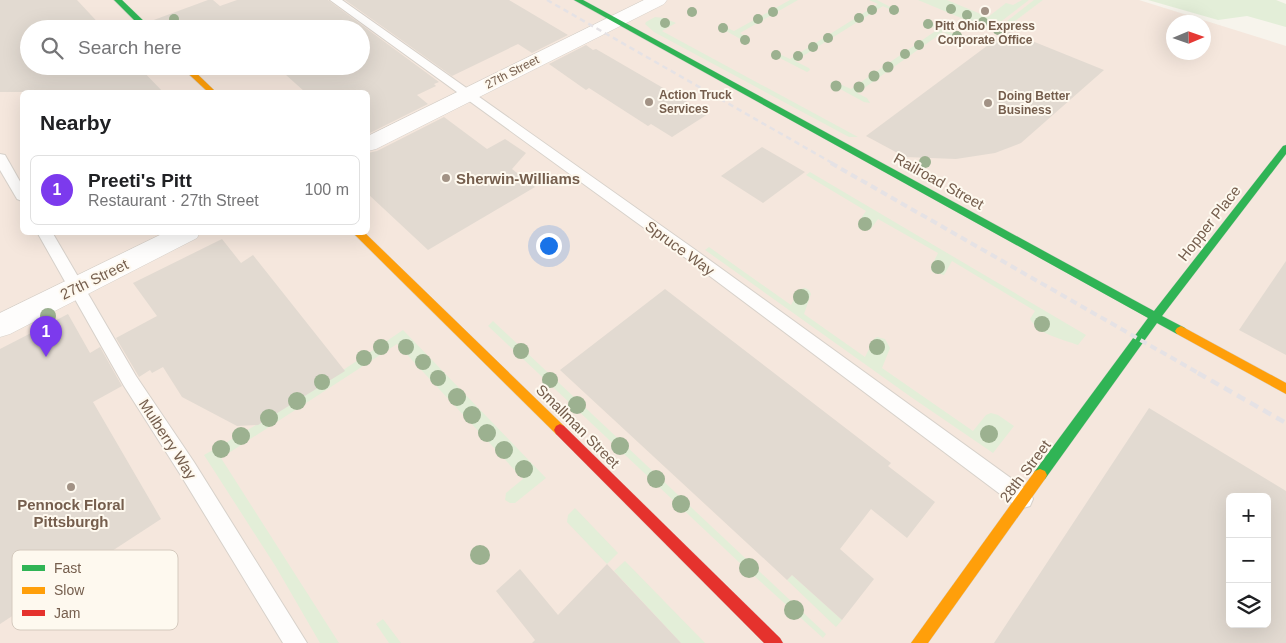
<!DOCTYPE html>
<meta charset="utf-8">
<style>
body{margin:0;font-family:Helvetica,sans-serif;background:#f6f6f6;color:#202124}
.controls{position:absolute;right:15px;bottom:15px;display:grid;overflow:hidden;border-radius:8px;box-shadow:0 5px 20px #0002}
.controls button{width:45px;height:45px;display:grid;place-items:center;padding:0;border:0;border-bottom:1px solid #e0e0e0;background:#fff;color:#202124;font:25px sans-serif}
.compass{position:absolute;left:1166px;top:15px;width:45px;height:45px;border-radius:50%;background:#fff;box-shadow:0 5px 20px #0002;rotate:88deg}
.you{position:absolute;left:548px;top:245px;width:18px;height:18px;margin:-12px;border:4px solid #fff;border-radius:50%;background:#1a73e8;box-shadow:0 0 0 8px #1a73e833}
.badge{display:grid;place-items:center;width:32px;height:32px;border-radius:50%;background:#7c3aed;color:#fff;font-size:16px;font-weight:700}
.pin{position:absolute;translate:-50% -41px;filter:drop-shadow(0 1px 2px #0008)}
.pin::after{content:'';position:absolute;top:26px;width:18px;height:15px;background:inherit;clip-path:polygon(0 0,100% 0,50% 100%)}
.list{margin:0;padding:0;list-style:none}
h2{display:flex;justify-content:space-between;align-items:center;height:65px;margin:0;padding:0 20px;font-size:21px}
h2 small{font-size:16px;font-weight:400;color:#757577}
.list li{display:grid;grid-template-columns:32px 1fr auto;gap:15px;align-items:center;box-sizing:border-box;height:70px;margin:0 10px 10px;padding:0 10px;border:1px solid #e0e0e0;border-radius:8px}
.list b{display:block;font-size:19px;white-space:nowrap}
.list p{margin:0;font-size:16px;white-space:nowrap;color:#757577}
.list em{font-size:16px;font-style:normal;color:#757577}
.icon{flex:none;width:28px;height:28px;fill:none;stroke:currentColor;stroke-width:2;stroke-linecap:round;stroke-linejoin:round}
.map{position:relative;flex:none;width:1286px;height:643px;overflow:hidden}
.search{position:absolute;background:#fff;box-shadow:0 5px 20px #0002;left:20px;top:20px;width:350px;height:55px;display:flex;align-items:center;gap:12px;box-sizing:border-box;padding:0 18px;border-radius:28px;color:#757577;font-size:19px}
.panel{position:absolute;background:#fff;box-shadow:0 5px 20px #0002;left:20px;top:90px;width:350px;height:145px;border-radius:8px}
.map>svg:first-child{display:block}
.commercial{fill:#f5e7dd;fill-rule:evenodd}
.green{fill:#e3eed8}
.building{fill:#e2dad1;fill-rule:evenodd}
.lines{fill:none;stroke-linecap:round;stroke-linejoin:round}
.lane-casing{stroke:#d7d1ca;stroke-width:2}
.street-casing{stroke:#d7d1ca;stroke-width:1}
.fast-casing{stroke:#d7d1ca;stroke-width:1}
.slow-casing{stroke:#d7d1ca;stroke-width:1}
.jam-casing{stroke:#d7d1ca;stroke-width:1}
.lane{fill:#fefdfc;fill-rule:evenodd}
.street{fill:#fefdfc;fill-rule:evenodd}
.fast{fill:#30b455;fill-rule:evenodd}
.slow{fill:#ff9f0a;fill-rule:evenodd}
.jam{fill:#e5322d;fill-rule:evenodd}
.rail-far2{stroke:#e5e2e5;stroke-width:2.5;stroke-dasharray:5.5 4;stroke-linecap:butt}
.rail-far1{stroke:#e5e2e5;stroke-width:4;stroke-dasharray:7 4.5;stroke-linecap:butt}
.rail{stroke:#e5e2e5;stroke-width:4.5;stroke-dasharray:9 6;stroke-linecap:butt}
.tree{fill:#9cb190}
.poi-dot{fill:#a29285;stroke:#fef9ef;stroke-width:2}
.labels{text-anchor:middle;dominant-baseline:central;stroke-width:4;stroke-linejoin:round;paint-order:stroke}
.far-poi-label{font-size:12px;font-weight:bold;fill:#755e4d;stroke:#fef9ef;text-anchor:start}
.far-street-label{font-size:12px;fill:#755e4d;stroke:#fef9ef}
.poi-label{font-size:15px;font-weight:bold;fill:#755e4d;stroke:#fef9ef;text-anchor:start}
.street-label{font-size:15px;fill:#755e4d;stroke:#fef9ef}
.key{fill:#fef9ef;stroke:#d5cabe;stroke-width:1}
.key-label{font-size:14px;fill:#755e4d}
</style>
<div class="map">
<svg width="1286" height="643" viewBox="0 0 1286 643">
<rect width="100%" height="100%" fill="#f7f4ec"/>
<path class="commercial" d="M0 0H1139L1286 46V643H0ZM1174 22H1204V52H1174ZM29 29H361V66H29ZM22 92H368V232H22ZM1230 497H1267V624H1230Z"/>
<g class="green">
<polygon points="790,0 798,0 740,33 749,39 749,42 744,41 719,27 723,26 734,31"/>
<polygon points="869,0 877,0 900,12 897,13 883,6 795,61 809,68 810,70 807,72 772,54 775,52 790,59 878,4"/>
<polygon points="918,0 947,0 988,17 1006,3 1013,5 1022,0 1029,0 990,30"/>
<polygon points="1034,0 1043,0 999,33 994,31"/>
<polygon points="1148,0 1276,0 1286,4 1286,27 1247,16 1218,20"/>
<polygon points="655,17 664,18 676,23 662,31 858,137 849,137 654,32 645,24 646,22"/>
<polygon points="925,22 930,22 962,38 958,39 943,32 857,93 867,98 870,103 864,102 831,84 831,82 835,82 851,89 937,30"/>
<path d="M810 172 1086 335 1078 345C1062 339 1039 335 1030 319L1035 311 952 261 944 275 932 272 931 267 938 253 878 219 870 230 859 229 858 223 866 211 806 175Z"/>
<polygon points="709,247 791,305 800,289 805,288 809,290 811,294 804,314 865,357 874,339 877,337 885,339 890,348 882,368 973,431 986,415 991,413 998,415 1014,426 993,453 911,397 705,250"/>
<polygon points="493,321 826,634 823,638 742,565 488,326"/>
<path d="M403 330 546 478 515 503H510L505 500 506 493 523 479 397 344 221 458 339 643H320L276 567 204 455C273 417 338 374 403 330Z"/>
<polygon points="575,508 618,553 607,564 567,522 568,515"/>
<polygon points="625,561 705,643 681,643 614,571"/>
<polygon points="792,575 842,620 836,627 787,580"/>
<polygon points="383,619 401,643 389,643 376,624"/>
</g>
<g class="building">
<polygon points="0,0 77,0 104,29 29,29 29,66 138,66 163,92 0,92"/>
<polygon points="208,0 213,0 220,6 237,0 328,0 439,82 434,84 436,86 417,95 428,104 368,134 368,92 305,92 276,66 361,66 361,29 159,29 151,21"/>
<polygon points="345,0 509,0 568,35 532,53 518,44 452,76"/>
<polygon points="1007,31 1104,70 1021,143 995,153 956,159 905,157 866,136"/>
<polygon points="586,45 593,50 596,49 708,114 672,137 651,124 648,126 589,88 586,90 549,64"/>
<polygon points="444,117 487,149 505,139 526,153 512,169 535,187 428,250 368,194 368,153 377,151"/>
<polygon points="762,147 805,172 763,203 721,176"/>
<polygon points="222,239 241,263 253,255 345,371 258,425 237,426 182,397 163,367 152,373 150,370 139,377 116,338 157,316 133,283"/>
<polygon points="1286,261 1286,355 1239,330"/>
<polygon points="665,289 891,463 888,466 935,502 907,538 871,509 840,549 874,579 842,620 792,575 787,580 560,370"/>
<polygon points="68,314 90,353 100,347 122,386 93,402 161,519 0,624 0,349"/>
<path d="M1149 408 1286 491V643H994ZM1230 497H1267V624H1230Z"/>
<polygon points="607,564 681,643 532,643 535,640 496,591 520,569 558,615"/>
</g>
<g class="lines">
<g class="lane-casing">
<g id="lane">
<polygon points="330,0 342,0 697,251 1030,492 1033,499 1030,506 1023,508 1016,506 687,259"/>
<polygon points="0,154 5,155 22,185 22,201 17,199 0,170"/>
<polygon points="37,232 52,232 136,376 194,462 307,643 283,643 180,474 124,386"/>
</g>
</g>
<g class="street-casing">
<g id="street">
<polygon points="644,0 667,0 664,4 376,149 368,151 368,136"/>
<polygon points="166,232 200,232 197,238 10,334 0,337 0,313"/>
</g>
</g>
<g class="fast-casing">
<g id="fast">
<polygon points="114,0 122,0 152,29 143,29"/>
<polygon points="574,0 583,0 1154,311 1283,146 1286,145 1286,154 1162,316 1185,328 1187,331 1185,334 1177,334 1157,323 1045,479 1040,481 1035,479 1033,475 1035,471 1148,318"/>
</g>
</g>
<g class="slow-casing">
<g id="slow">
<polygon points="180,66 189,66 216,92 208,92"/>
<polygon points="352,232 364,232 564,426 566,430 564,434 560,436 556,434"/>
<polygon points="1181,326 1286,383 1286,394 1177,334 1175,331 1177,328"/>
<polygon points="1040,469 1045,471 1047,475 1045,479 928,643 911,643 1035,471"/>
</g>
</g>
<g class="jam-casing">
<polygon id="jam" points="560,424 564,426 780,638 783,643 764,643 556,434 554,430 556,426"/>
</g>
<use href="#lane" class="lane"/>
<use href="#street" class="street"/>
<use href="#fast" class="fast"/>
<use href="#slow" class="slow"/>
<use href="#jam" class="jam"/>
<polyline class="rail-far2" points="547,0 834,164"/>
<polyline class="rail-far1" points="831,163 1200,374"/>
<polyline class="rail" points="1198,373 1286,423"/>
</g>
<g class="tree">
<circle cx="951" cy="9" r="5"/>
<circle cx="872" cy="10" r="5"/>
<circle cx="894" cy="10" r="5"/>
<circle cx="692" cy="12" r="5"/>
<circle cx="773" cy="12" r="5"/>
<circle cx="967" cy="15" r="5"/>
<circle cx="859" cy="18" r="5"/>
<circle cx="174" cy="19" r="5"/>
<circle cx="758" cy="19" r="5"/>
<circle cx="983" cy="22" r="5"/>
<circle cx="665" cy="23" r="5"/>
<circle cx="928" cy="24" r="5"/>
<circle cx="723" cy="28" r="5"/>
<circle cx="998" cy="30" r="5"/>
<circle cx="957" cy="36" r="5"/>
<circle cx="828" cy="38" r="5"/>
<circle cx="745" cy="40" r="5"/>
<circle cx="919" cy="45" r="5"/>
<circle cx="813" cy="47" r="5"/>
<circle cx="905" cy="54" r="5"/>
<circle cx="776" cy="55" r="5"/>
<circle cx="798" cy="56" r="5"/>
<circle cx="888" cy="67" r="5.5"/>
<circle cx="874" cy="76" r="5.5"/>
<circle cx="836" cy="86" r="5.5"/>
<circle cx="859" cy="87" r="5.5"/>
<circle cx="925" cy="162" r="6"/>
<circle cx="865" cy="224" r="7"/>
<circle cx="938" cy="267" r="7"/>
<circle cx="801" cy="297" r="8"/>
<circle cx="48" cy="316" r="8"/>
<circle cx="1042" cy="324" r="8"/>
<circle cx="381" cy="347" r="8"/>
<circle cx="406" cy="347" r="8"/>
<circle cx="877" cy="347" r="8"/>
<circle cx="521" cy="351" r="8"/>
<circle cx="364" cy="358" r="8"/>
<circle cx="423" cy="362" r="8"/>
<circle cx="438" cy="378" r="8"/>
<circle cx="550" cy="380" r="8"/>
<circle cx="322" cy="382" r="8"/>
<circle cx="457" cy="397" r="9"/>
<circle cx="297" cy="401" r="9"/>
<circle cx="577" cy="405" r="9"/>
<circle cx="472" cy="415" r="9"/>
<circle cx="269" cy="418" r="9"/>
<circle cx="487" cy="433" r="9"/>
<circle cx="989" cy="434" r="9"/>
<circle cx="241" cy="436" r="9"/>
<circle cx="620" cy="446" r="9"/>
<circle cx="221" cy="449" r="9"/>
<circle cx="504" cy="450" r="9"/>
<circle cx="524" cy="469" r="9"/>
<circle cx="656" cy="479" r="9"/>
<circle cx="681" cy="504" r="9"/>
<circle cx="480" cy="555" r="10"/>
<circle cx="749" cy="568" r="10"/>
<circle cx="794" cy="610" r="10"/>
</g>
<g class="poi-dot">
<circle cx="985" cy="11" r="5"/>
<circle cx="649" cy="102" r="5"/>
<circle cx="988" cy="103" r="5"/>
<circle cx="446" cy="178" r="5"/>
<circle cx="71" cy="487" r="5"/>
</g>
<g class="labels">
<g class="far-poi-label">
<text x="985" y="26" text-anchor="middle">Pitt Ohio Express<tspan x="985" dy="14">Corporate Office</tspan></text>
<text x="659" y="95">Action Truck<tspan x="659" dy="14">Services</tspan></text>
<text x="998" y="96">Doing Better<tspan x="998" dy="14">Business</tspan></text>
</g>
<g class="far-street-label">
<text transform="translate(512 72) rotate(-27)">27th Street</text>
</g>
<g class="poi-label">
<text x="456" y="178">Sherwin-Williams</text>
<text x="71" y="504" text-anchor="middle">Pennock Floral<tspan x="71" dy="17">Pittsburgh</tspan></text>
</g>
<g class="street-label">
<text transform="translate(939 181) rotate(29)">Railroad Street</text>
<text transform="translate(1209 223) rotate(-52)">Hopper Place</text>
<text transform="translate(680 248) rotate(36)">Spruce Way</text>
<text transform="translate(94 279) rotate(-26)">27th Street</text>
<text transform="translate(578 426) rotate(45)">Smallman Street</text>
<text transform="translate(168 439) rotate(57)">Mulberry Way</text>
<text transform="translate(1025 471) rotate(-53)">28th Street</text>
</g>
</g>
<rect x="12" y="550" width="166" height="80" rx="8" class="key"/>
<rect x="22" y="565" width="23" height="6" fill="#30b455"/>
<rect x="22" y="587" width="23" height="7" fill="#ff9f0a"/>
<rect x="22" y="610" width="23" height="6" fill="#e5322d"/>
<g class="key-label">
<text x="54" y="573">Fast</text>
<text x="54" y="595">Slow</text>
<text x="54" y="618">Jam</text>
</g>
</svg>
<div class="controls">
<button>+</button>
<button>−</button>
<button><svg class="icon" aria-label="layers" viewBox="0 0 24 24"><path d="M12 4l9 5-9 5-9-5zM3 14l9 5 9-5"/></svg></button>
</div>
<svg class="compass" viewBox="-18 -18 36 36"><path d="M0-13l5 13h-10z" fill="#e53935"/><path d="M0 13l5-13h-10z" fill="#757577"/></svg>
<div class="you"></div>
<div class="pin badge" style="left:46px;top:357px">1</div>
<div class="search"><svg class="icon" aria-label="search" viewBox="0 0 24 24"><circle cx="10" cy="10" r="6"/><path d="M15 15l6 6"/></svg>Search here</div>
<section class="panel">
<h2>Nearby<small></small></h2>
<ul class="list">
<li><span class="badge">1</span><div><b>Preeti's Pitt</b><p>Restaurant · 27th Street</p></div><em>100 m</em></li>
</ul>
</section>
</div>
